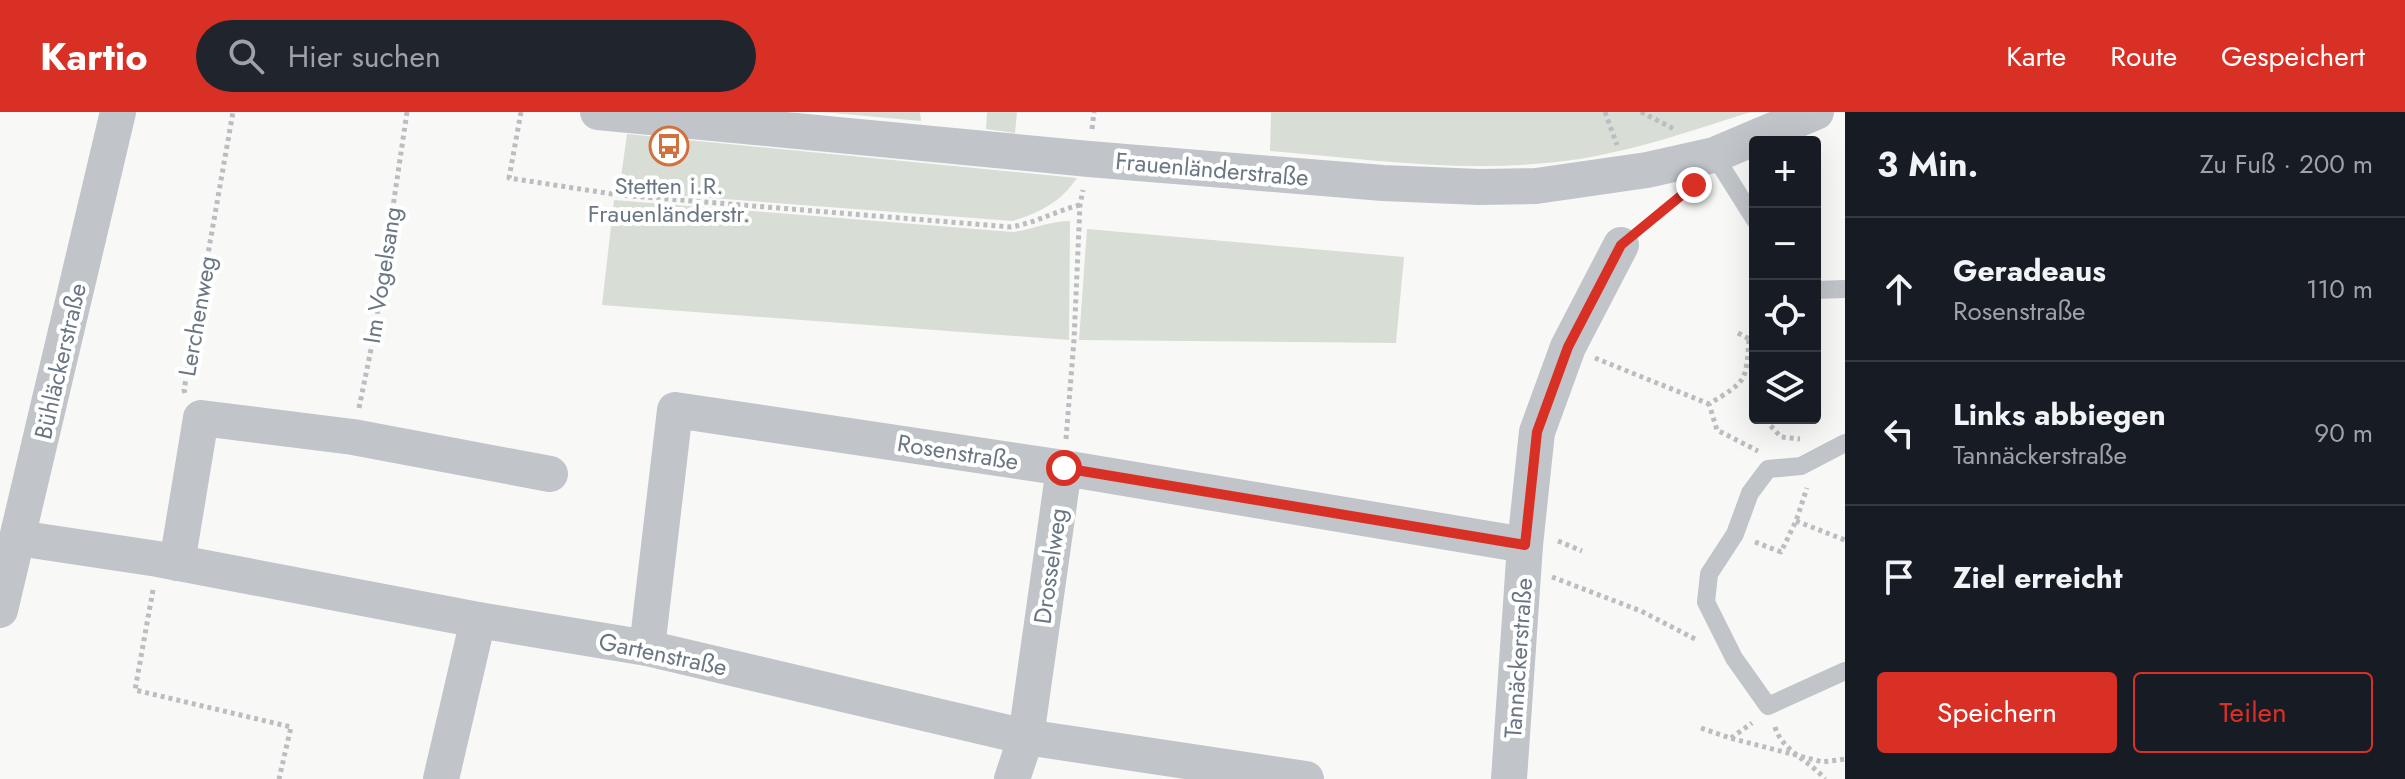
<!DOCTYPE html>
<html lang="de">
<meta charset="utf-8">
<style>
body{margin:0;font-family:Jost,sans-serif;background:#20242c;color:#f1f3f6}
.controls{position:absolute;right:24px;top:24px;display:grid;overflow:hidden;border-radius:8px;box-shadow:0 8px 32px #0002}
.controls button{width:72px;height:72px;display:grid;place-items:center;padding:0;border:0;border-bottom:2px solid #363941;background:#171b24;color:#f1f3f6;font:40px sans-serif}
.stop{position:absolute;width:24px;height:24px;margin:-18px;border:6px solid #d93025;border-radius:50%;background:#fff}
.stop.end{background:#d93025;border-color:#fff;box-shadow:0 2px 8px #0008}
.list{margin:0;padding:0;list-style:none}
h2{display:flex;justify-content:space-between;align-items:center;height:104px;margin:0;padding:0 32px;font-size:34px}
h2 small{font-size:26px;font-weight:400;color:#9ea1a6}
.list li{display:grid;grid-template-columns:52px 1fr auto;gap:24px;align-items:center;box-sizing:border-box;height:144px;padding:0 32px;border-top:2px solid #363941}
.list b{display:block;font-size:30px;white-space:nowrap}
.list p{margin:0;font-size:26px;white-space:nowrap;color:#9ea1a6}
.list em{font-size:26px;font-style:normal;color:#9ea1a6}
.actions{display:flex;gap:16px;padding:24px 32px}
.actions a{flex:1;padding:18px 0;border:2px solid #d93025;border-radius:8px;text-align:center;font-size:28px;color:#d93025}
.actions .main{background:#d93025;color:#fff}
.icon{flex:none;width:44px;height:44px;fill:none;stroke:currentColor;stroke-width:2;stroke-linecap:round;stroke-linejoin:round}
.map{position:relative;flex:none;width:1845px;height:667px;overflow:hidden}
header{display:flex;align-items:center;gap:48px;box-sizing:border-box;height:112px;padding:0 40px;background:#d93025;color:#fff}
header strong{font-size:38px}
nav{display:flex;gap:44px;margin-inline-start:auto;font-size:28px}
.search{width:560px;height:72px;background:#20242c;display:flex;align-items:center;gap:20px;box-sizing:border-box;padding:0 28px;border-radius:44px;color:#9ea1a6;font-size:30px}
main{display:flex}
aside{flex:1;background:#171b24}
.map>svg:first-child{display:block}
.green{fill:#d8ddd6}
.lines{fill:none;stroke-linecap:round;stroke-linejoin:round}
.path{stroke:#bbbdc0;stroke-width:5;stroke-dasharray:4 4;stroke-linecap:butt}
.service{stroke:#c1c4c8;stroke-width:18}
.minor{stroke:#c1c4c8;stroke-width:36}
.route{stroke:#d93025;stroke-width:10}
.labels{text-anchor:middle;dominant-baseline:central;stroke-width:8;stroke-linejoin:round;paint-order:stroke}
.street-label{font-size:24px;fill:#6b7684;stroke:#fff}
.poi-label{font-size:24px;fill:#6b7684;stroke:#fff}
</style>
<header>
<strong>Kartio</strong>
<div class="search"><svg class="icon" aria-label="search" viewBox="0 0 24 24"><circle cx="10" cy="10" r="6"/><path d="M15 15l6 6"/></svg>Hier suchen</div>
<nav><a>Karte</a><a>Route</a><a>Gespeichert</a></nav>
</header>
<main>
<div class="map">
<svg width="1845" height="667" viewBox="0 0 1845 667">
<rect width="100%" height="100%" fill="#f8f9f7"/>
<g class="green">
<polygon points="822,0 920,0 921,9"/>
<polygon points="987,0 1017,0 1015,21 986,17"/>
<path d="M1271 0H1751C1687 20 1623 43 1556 50 1461 61 1365 47 1270 39Z"/>
<path d="M627 22 1077 66C1060 91 1040 100 1013 109L619 79Z"/>
<path d="M614 88 1013 120C1034 117 1050 109 1070 109L1069 228 602 193Z"/>
<polygon points="1087,117 1404,145 1396,231 1079,228"/>
</g>
<g class="lines">
<g class="path">
<path d="M521 0 509 66 619 83 1011 115C1035 111 1056 99 1080 93"/>
<polyline points="1605,0 1617,33"/>
<polyline points="1641,0 1676,18"/>
<polyline points="1092,17 1094,0"/>
<polyline points="1644,115 1679,85"/>
<polyline points="1738,221 1755,230"/>
<path d="M1749 228C1746 271 1746 269 1709 292L1717 318 1758 339"/>
<polyline points="1595,246 1709,292"/>
<polyline points="185,281 184,278 233,0"/>
<polyline points="359,296 374,223 407,0"/>
<polyline points="1770,306 1770,313 1781,325 1800,327"/>
<polyline points="1066,327 1074,228 1080,93 1083,78"/>
<polyline points="1796,409 1845,428"/>
<polyline points="1558,429 1582,439"/>
<polyline points="1755,430 1781,440 1796,409 1807,376"/>
<polyline points="1552,465 1641,499 1697,528"/>
<polyline points="153,478 135,578 291,615 279,667"/>
<path d="M1775 615C1782 639 1810 649 1825 667"/>
<polyline points="1701,616 1730,626 1823,650 1845,647"/>
<polyline points="1731,626 1752,611"/>
</g>
<g class="service">
<polyline points="1714,43 1755,108"/>
<polyline points="1815,178 1845,177"/>
<polyline points="1845,331 1801,354 1768,357 1750,381 1735,422 1709,462 1706,490 1734,546 1768,594 1845,559"/>
</g>
<g class="minor">
<polyline points="598,0 1089,47 1383,71 1479,75 1536,74 1647,58 1714,43 1816,0"/>
<polyline points="18,426 158,447 478,508 647,536 1026,625 1306,667"/>
<polyline points="177,451 201,306 353,325 550,362"/>
<polyline points="0,498 118,0"/>
<polyline points="647,536 675,298 1064,356 1525,433"/>
<polyline points="441,667 478,508"/>
<polyline points="1012,667 1026,625 1064,356"/>
<polyline points="1509,667 1525,433 1537,320 1568,235 1621,133"/>
</g>
</g>
<g class="lines">
<polyline class="route" points="1064,356 1525,433 1537,320 1568,235 1621,133 1694,73"/>
</g>
<defs>
<g id="bus-ring" transform="scale(2)"><circle r="9.5" fill="#fff" stroke="#d1713e" stroke-width="1.5"/><path d="M-5-6H5V4H4V6H2V4H-2V6H-4V4H-5ZM-3.5-4V0h7V-4ZM-3.5 1.2v1.5H-2V1.2ZM2 1.2v1.5H3.5V1.2Z" fill="#d1713e"/></g>
</defs>
<g fill-rule="evenodd">
<use href="#bus-ring" x="669" y="34"/>
</g>
<g class="labels">
<g class="street-label">
<text transform="translate(1212 57) rotate(5)">Frauenländerstraße</text>
<text transform="translate(382 163) rotate(-81)">Im Vogelsang</text>
<text transform="translate(197 204) rotate(-80)">Lerchenweg</text>
<text transform="translate(60 249) rotate(-77)">Bühläckerstraße</text>
<text transform="translate(958 340) rotate(9)">Rosenstraße</text>
<text transform="translate(1050 454) rotate(-82)">Drosselweg</text>
<text transform="translate(663 542) rotate(12)">Gartenstraße</text>
<text transform="translate(1518 546) rotate(-86)">Tannäckerstraße</text>
</g>
<g class="poi-label">
<text x="669" y="73">Stetten i.R.<tspan x="669" dy="28">Frauenländerstr.</tspan></text>
</g>
</g>
</svg>
<div class="controls">
<button>+</button>
<button>−</button>
<button><svg class="icon" aria-label="locate" viewBox="0 0 24 24"><circle cx="12" cy="12" r="6"/><path d="M12 2v4M12 18v4M2 12h4M18 12h4"/></svg></button>
<button><svg class="icon" aria-label="layers" viewBox="0 0 24 24"><path d="M12 4l9 5-9 5-9-5zM3 14l9 5 9-5"/></svg></button>
</div>
<div class="stop" style="left:1064px;top:356px"></div>
<div class="stop end" style="left:1694px;top:73px"></div>
</div>
<aside>
<h2>3 Min.<small>Zu Fuß · 200 m</small></h2>
<ul class="list">
<li><svg class="icon" aria-label="ahead" viewBox="0 0 24 24"><path d="M12 20V5M6 11l6-6 6 6"/></svg><div><b>Geradeaus</b><p>Rosenstraße</p></div><em>110 m</em></li>
<li><svg class="icon" aria-label="left" viewBox="0 0 24 24"><path d="M17 20v-9H6M10 6l-5 5 5 5"/></svg><div><b>Links abbiegen</b><p>Tannäckerstraße</p></div><em>90 m</em></li>
<li><svg class="icon" aria-label="arrive" viewBox="0 0 24 24"><path d="M6 21V4h12l-3 4 3 4H6"/></svg><div><b>Ziel erreicht</b></div></li>
</ul>
<div class="actions"><a class="main">Speichern</a><a>Teilen</a></div>
</aside>
</main>
